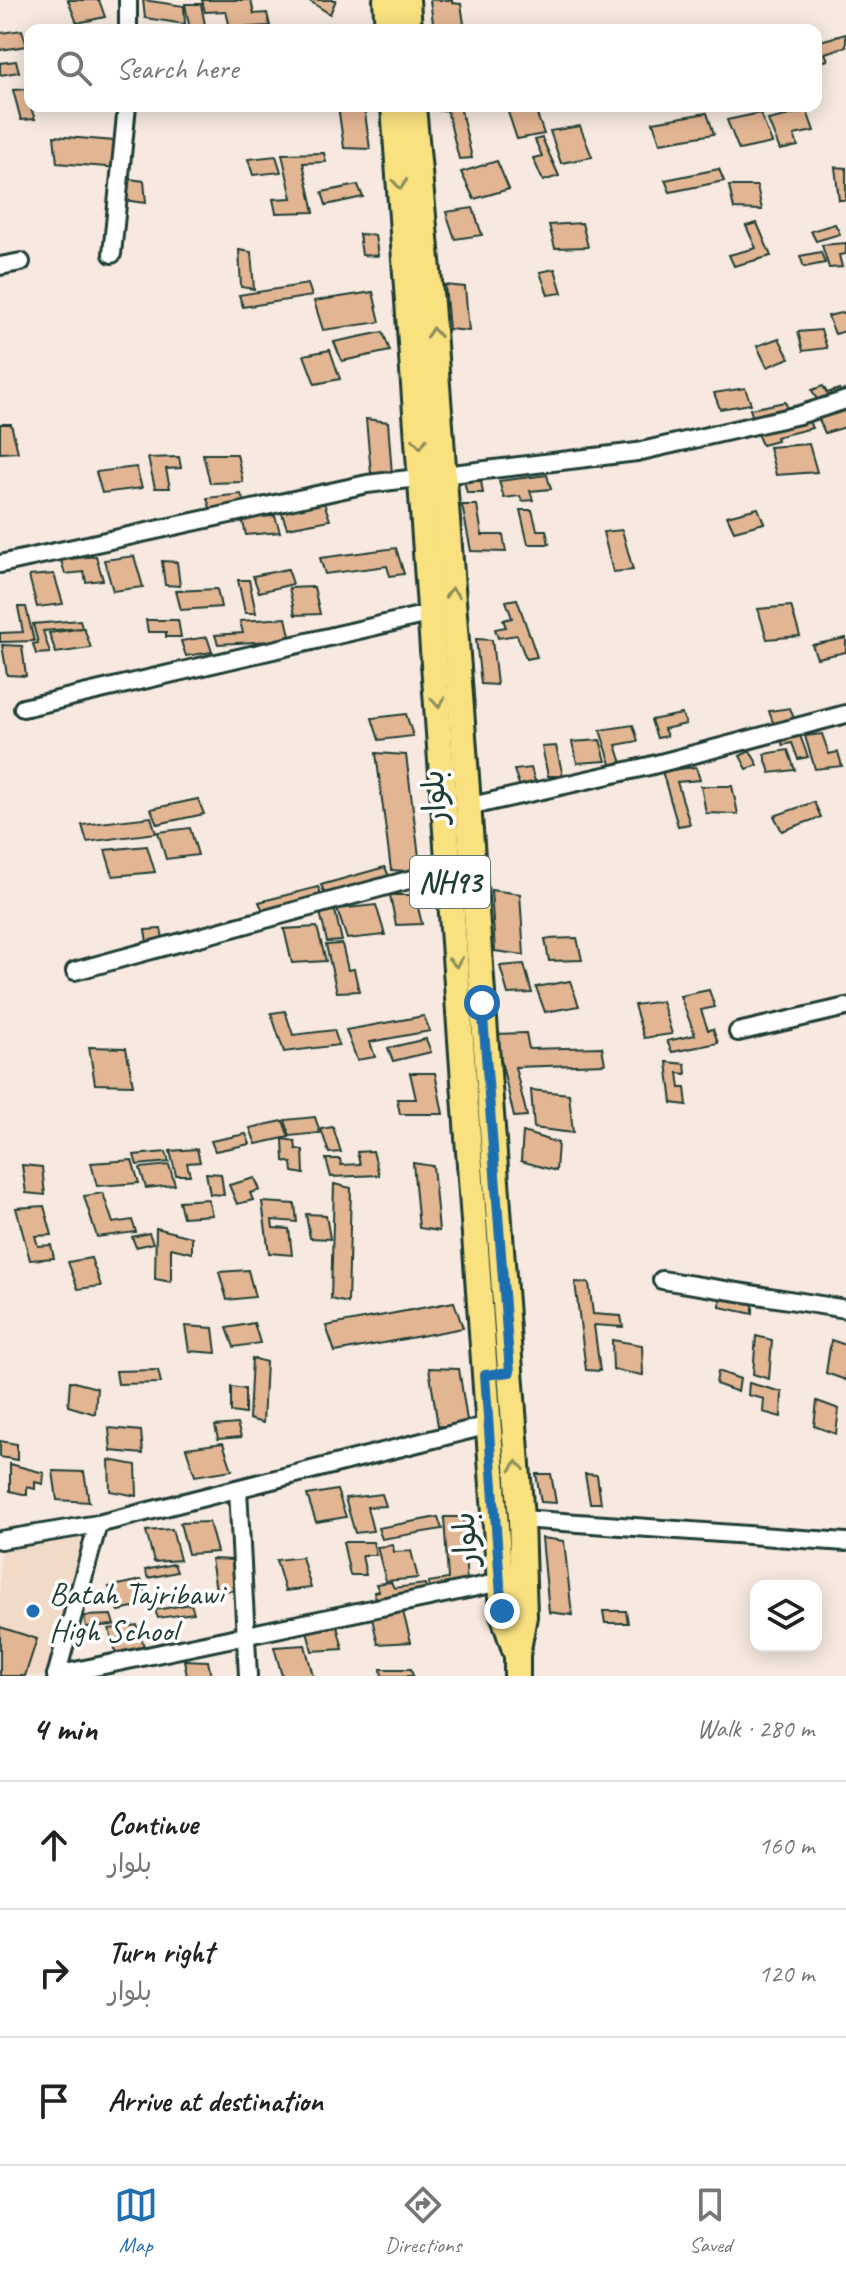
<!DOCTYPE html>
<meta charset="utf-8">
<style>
body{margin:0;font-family:Caveat,"Playpen Sans Arabic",sans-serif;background:#f6f6f6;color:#222}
.controls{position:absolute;right:24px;bottom:24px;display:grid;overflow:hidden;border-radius:16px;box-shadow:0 4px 20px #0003}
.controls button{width:72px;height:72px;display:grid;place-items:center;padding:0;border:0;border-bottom:2px solid #e0e0e0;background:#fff;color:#222;font:40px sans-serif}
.stop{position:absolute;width:24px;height:24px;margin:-18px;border:6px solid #1f6fb2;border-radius:50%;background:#fff}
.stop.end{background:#1f6fb2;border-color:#fff;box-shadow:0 2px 8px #0008}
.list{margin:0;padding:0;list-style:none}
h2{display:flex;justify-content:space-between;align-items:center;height:104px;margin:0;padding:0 32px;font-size:34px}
h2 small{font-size:26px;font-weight:400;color:#767676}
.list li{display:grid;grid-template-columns:52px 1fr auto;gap:24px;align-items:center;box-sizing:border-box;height:128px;padding:0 32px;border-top:2px solid #e0e0e0}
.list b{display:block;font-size:30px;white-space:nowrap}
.list p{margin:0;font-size:26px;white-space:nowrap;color:#767676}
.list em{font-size:26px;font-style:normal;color:#767676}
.icon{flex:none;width:44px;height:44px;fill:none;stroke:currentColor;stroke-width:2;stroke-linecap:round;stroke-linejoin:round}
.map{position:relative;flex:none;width:846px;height:1676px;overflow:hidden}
.search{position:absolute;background:#fff;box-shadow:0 4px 20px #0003;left:24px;right:24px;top:24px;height:88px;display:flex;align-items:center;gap:20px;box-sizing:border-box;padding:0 28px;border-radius:16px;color:#767676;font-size:30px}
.sheet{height:488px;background:#fff}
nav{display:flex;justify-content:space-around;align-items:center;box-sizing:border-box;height:112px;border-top:2px solid #e0e0e0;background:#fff;font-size:22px;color:#767676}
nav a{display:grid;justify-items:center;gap:4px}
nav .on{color:#1f6fb2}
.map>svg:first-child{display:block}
.built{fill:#f1dac8}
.building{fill:#e3b693;stroke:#1f3d34;stroke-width:2}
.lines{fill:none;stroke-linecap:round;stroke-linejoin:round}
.minor-casing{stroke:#1f3d34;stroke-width:22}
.primary-casing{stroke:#1f3d34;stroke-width:30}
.minor{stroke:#fff;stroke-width:16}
.primary{stroke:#fae180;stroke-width:24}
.oneway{stroke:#8c8f5a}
.route{stroke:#1f6fb2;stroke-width:10}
.poi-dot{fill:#1f6fb2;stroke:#fff;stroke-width:3}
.labels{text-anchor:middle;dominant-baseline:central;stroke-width:7;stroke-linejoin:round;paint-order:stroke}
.shield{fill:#fff;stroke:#627771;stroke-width:2}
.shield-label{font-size:30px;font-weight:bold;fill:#1f3d34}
.street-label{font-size:32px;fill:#1f3d34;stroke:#fff}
.poi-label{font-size:32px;fill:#1f3d34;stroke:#fff;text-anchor:start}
</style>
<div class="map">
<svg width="846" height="1676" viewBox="0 0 846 1676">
<rect width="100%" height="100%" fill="#f7e9df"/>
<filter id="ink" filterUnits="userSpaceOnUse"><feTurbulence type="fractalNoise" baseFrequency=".0125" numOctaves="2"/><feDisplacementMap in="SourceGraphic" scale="16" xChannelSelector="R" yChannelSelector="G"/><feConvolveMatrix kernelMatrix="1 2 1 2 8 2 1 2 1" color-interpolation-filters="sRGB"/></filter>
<g filter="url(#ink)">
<polygon class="built" points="89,1531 46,1676 0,1676 0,1546"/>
<g class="building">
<polygon points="68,0 99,0 105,17 77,23"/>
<polygon points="143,0 184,6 185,24 145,18"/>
<polygon points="202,0 251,0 254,14 267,13 270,26 230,28 226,11 205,12"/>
<polygon points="308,0 336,0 330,14"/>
<polygon points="430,0 452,0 452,3 461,4 465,30 434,30"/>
<polygon points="185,4 201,4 206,30 190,30"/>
<polygon points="22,30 27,46 0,50 0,33"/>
<polygon points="846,34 846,47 825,53 828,60 816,63 816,42"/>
<polygon points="16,61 19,72 0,75 0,63"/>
<polygon points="30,89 30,106 35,119 21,120 13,90"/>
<polygon points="338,106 364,106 370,149 344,148"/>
<polygon points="439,106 460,106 472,158 459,159 447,110 440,111"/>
<polygon points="506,106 534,106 544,134 517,139"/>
<polygon points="807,111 814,131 794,135 798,146 780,150 768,120"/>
<polygon points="707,113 714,134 660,143 653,122"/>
<polygon points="760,113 772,143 739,150 727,120"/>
<polygon points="580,126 592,157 561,163 550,131"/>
<polygon points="54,136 115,141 119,168 57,163"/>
<polygon points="542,138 559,176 543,181 533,158 542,156 535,140"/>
<polygon points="324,153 326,162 303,163 314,212 276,213 273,199 292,198 282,154"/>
<polygon points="276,156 281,172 253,175 248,159"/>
<polygon points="497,161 509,189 474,199 461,172"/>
<polygon points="835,167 846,168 846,200 839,200"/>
<polygon points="719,169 724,181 670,192 665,180"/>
<polygon points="122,178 144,181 146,203 124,200"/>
<polygon points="358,185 363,197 326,205 322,192"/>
<polygon points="729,186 757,186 762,210 734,209"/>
<polygon points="473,208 482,235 455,239 446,212"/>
<polygon points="582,223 588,247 555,248 549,225"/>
<polygon points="757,223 771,256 734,266 729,255 756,248 746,226"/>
<polygon points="835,224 840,234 816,241 811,231"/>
<polygon points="359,234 375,235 378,256 362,255"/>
<polygon points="846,243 846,254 839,255 842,267 829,268 822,245"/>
<polygon points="239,250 251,252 254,289 241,287"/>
<polygon points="821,252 825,263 804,267 800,256"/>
<polygon points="555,269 562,293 548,295 540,272"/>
<polygon points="308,284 312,296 243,307 239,295"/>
<polygon points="445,285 465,287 469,331 449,329"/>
<polygon points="373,292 380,322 323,330 314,301"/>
<polygon points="845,312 846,331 835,334 828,316"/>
<polygon points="821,330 827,348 803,351 798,332"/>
<polygon points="383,332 390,351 342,361 334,342"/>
<polygon points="779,338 789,358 767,367 757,346"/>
<polygon points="330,350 340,379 315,384 304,355"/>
<polygon points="823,386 827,393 839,389 842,395 818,402 812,390"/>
<polygon points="745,388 751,404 720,409 714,393"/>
<polygon points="785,402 790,413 754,421 750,409"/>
<polygon points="846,404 846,427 825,433 816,413"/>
<polygon points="807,417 812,428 776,437 777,441 762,445 755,429"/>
<polygon points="366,419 388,422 392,475 371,473"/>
<polygon points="0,424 11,424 18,452 0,453"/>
<polygon points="809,444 817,472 776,475 769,447"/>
<polygon points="203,454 237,454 243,482 210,483"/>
<polygon points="179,457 181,468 166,469 170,488 155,488 148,458"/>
<polygon points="136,467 142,488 102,493 96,472"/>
<polygon points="547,475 551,489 530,491 533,500 522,501 520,496 504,498 499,481"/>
<polygon points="464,481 481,481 483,493 467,493"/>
<polygon points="241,494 246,509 212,514 207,498"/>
<polygon points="323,500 330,520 287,528 280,508"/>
<polygon points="462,505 477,505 482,535 503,535 506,552 471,551"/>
<polygon points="758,508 764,523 734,531 727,516"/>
<polygon points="520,510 532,510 537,530 546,530 549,544 528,544"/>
<polygon points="275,516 280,532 246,535 242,518"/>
<polygon points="622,530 633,570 613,572 603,532"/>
<polygon points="396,548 404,574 390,576 387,566 325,574 320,558"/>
<polygon points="96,556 103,580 86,582 84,572 65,574 61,560"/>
<polygon points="134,556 143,587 113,591 104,560"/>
<polygon points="162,561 177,562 180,586 165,585"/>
<polygon points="288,569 293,584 259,592 253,576"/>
<polygon points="54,574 63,604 37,607 29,576"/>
<polygon points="238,580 249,580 256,613 245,613"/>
<polygon points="314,587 320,614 295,615 289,588"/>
<polygon points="217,589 221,607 181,610 176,591"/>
<polygon points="517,599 537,657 526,659 517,635 498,638 495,629 506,627 503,620 512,618 506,601"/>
<polygon points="791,606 800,636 767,639 758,609"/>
<polygon points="18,607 26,607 34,641 0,642 0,633 23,632"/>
<polygon points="286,618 291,640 218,644 215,635 243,633 240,621"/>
<polygon points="80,620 82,628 43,631 50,653 36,654 33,644 38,643 33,624"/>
<polygon points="146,620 178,620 181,637 166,637 166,632 148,632"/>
<polygon points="84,628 91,648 56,653 49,633"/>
<polygon points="207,637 212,652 186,656 181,641"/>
<polygon points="846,638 846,652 817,658 812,645"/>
<polygon points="476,639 492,640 497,685 481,684"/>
<polygon points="2,645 22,646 26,676 7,675"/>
<polygon points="790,708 796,724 775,728 769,711"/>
<polygon points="406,714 413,736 379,740 372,718"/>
<polygon points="682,714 686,724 664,729 667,736 657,738 651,720"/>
<polygon points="633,725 638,741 616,745 624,769 613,770 600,730"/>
<polygon points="799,733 808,757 798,759 792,743 783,745 780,737"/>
<polygon points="822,734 829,754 838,752 842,766 815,769 805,736"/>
<polygon points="600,740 606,761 577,763 572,742"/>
<polygon points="556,746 563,776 548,776 542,747"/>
<polygon points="788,750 795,770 770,773 764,754"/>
<polygon points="750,751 758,765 747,769 740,756"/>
<polygon points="376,753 406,755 421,872 391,870"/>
<polygon points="696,767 700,780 677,782 690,824 678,826 662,771"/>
<polygon points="531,768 537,788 521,790 514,770"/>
<polygon points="701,786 732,786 738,814 706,813"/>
<polygon points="198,799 204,814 157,824 151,809"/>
<polygon points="814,802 821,817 782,831 774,816"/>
<polygon points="151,817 156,833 87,842 82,825"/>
<polygon points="190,828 198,855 166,859 158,832"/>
<polygon points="147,846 155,872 113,876 105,850"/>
<polygon points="385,867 390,879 326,896 321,885"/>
<polygon points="318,887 323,897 264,913 259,902"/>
<polygon points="491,890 520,894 524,955 495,951"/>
<polygon points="390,895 415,895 422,924 396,925"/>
<polygon points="376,905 385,935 347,939 337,909"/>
<polygon points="335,911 342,941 327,942 320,912"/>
<polygon points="317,927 326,961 292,963 284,929"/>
<polygon points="161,929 164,942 147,942 145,930"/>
<polygon points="577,938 582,960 549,961 545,939"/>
<polygon points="342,944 348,970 354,969 359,991 337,992 326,945"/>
<polygon points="524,964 532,993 508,994 500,966"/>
<polygon points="570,981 579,1006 545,1012 536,987"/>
<polygon points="709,990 715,1007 701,1010 708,1030 713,1029 718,1043 672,1052 667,1041 695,1035 680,996"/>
<polygon points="662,1001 672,1034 644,1038 634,1005"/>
<polygon points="285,1011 293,1035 334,1030 339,1045 284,1052 271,1013"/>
<polygon points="424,1016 430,1031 370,1042 375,1057 357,1060 346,1030"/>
<polygon points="526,1033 529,1049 602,1047 605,1064 515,1067 527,1116 514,1117 495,1034"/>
<polygon points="426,1039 431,1052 393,1061 388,1048"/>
<polygon points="89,1047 126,1048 133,1085 95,1084"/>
<polygon points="667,1062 685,1064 686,1074 678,1073 680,1088 685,1088 687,1105 672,1103"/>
<polygon points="410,1073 435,1073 443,1114 400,1114 397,1099 416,1099"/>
<polygon points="531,1090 569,1094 573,1133 534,1128"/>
<polygon points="315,1117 320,1133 290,1136 285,1120"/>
<polygon points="283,1121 289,1137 256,1144 250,1128"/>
<polygon points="333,1127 341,1152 329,1153 321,1129"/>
<polygon points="523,1132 558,1143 556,1171 521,1161"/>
<polygon points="246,1134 250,1144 215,1151 211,1141"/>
<polygon points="283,1139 295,1141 296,1149 303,1150 304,1174 293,1172 292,1163 284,1161"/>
<polygon points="197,1149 200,1162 187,1163 190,1175 176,1175 170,1151"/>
<polygon points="373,1151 379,1175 331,1177 326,1159 340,1159 341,1165 360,1164 357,1152"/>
<polygon points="166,1152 169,1162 137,1165 134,1155"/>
<polygon points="132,1160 139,1183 97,1186 91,1163"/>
<polygon points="413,1163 433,1166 439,1231 419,1228"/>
<polygon points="22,1165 42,1167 45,1195 26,1193"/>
<polygon points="169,1165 175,1185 146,1188 140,1168"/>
<polygon points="206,1173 221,1174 224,1195 210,1194"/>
<polygon points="255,1178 260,1190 250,1193 253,1200 237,1204 229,1185"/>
<polygon points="334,1184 351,1188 348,1303 331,1299"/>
<polygon points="103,1193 113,1223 132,1220 136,1232 97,1237 84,1196"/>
<polygon points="208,1199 212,1215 183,1217 179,1201"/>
<polygon points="262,1202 295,1204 297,1222 272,1220 273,1228 289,1229 292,1255 269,1253"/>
<polygon points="44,1206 52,1235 35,1236 38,1246 51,1245 54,1258 30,1260 16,1208"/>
<polygon points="306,1214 326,1215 330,1239 310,1238"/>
<polygon points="156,1228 192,1237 192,1253 171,1248 171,1282 155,1279"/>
<polygon points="149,1233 153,1243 136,1247 132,1237"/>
<polygon points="91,1258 101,1286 78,1289 68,1262"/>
<polygon points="248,1270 255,1297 227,1300 219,1272"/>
<polygon points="575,1282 589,1283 593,1314 621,1316 623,1327 594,1325 600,1371 586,1370"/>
<polygon points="720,1296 753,1303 753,1314 720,1307"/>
<polygon points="454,1302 463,1328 335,1352 326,1326"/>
<polygon points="254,1323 260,1343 234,1347 227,1328"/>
<polygon points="185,1326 213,1328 216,1353 189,1351"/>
<polygon points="756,1336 772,1340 769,1379 753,1374"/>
<polygon points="612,1340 642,1345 643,1375 613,1370"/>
<polygon points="831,1340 846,1345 846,1380 826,1373"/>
<polygon points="252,1358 266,1362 263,1423 249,1419"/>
<polygon points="429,1368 459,1369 468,1427 438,1426"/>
<polygon points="158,1370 161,1383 118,1384 116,1371"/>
<polygon points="718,1371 740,1379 738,1392 716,1384"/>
<polygon points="70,1381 97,1388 95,1414 68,1406"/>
<polygon points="749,1383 782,1392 781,1417 763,1412 764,1399 748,1395"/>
<polygon points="231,1387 245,1389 245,1414 231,1412"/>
<polygon points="817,1401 839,1409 836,1434 814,1426"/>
<polygon points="237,1424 241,1437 218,1439 215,1426"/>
<polygon points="109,1428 141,1431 143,1454 111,1451"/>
<polygon points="0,1441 17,1444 17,1460 0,1457"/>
<polygon points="223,1443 232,1470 195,1476 186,1448"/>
<polygon points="109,1460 136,1465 137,1496 110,1491"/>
<polygon points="10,1464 44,1473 43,1484 35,1482 35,1489 27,1487 27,1495 10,1491"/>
<polygon points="53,1471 84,1472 89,1502 57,1500"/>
<polygon points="536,1474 551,1474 556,1503 541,1502"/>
<polygon points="585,1474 597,1475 601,1503 590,1503"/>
<polygon points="337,1490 346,1517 316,1522 307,1495"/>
<polygon points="382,1494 386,1506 367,1507 373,1531 355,1533 345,1498"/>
<polygon points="438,1517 442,1529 382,1539 378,1528"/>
<polygon points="444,1517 463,1517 467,1585 431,1594 428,1582 448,1579"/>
<polygon points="209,1522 217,1552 188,1554 180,1523"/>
<polygon points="172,1529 180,1560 154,1562 146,1531"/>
<polygon points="542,1538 564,1541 572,1615 549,1612"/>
<polygon points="343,1542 373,1542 376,1555 362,1555 366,1575 350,1575"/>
<polygon points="393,1545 394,1552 411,1551 418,1578 386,1581 377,1547"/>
<polygon points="302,1557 311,1588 285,1591 276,1560"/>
<polygon points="211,1559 233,1560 238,1591 216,1590"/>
<polygon points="174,1564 177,1572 148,1578 145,1570"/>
<polygon points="141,1580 150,1604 119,1611 109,1587"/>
<polygon points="391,1582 394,1588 425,1584 428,1593 377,1601 374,1592 379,1591 376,1584"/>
<polygon points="191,1604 194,1613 158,1618 155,1610"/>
<polygon points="603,1611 626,1611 628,1623 605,1623"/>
<polygon points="403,1612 411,1642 378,1644 371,1614"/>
<polygon points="111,1615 114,1625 86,1627 84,1616"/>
<polygon points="137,1625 146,1652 117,1656 109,1629"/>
<polygon points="337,1626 343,1649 312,1651 306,1627"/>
<polygon points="0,1627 37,1639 25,1676 0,1676"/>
<polygon points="305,1645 313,1676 282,1676 274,1647"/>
<polygon points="184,1660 208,1661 211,1676 187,1676"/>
<polygon points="381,1669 411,1669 413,1676 382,1676"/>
</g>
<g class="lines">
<g class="minor-casing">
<g id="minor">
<polyline points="128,0 128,30"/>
<polyline points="112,254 127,106"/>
<polyline points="0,266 21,262"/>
<polyline points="0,564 367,484 637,452 799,415 846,400"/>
<polyline points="23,708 432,613"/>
<polyline points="467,807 649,766 846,714"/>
<polyline points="75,971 449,869"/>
<polyline points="738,1032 846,1007"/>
<polyline points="662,1280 846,1309"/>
<polyline points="238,1489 248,1676"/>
<polyline points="521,1519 846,1542"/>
<polyline points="0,1540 98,1524 489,1425"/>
<polyline points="56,1675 501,1582"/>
<polyline points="56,1676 98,1524"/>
</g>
</g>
<g class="primary-casing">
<g id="primary">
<polyline points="386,0 388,30"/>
<polyline points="407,0 409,30"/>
<polyline points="394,106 502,1611 516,1653"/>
<polyline points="413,106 431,304 521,1519 524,1616 517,1655 517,1676"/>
</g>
</g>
<use href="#minor" class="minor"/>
<use href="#primary" class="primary"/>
</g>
<defs><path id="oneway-chevron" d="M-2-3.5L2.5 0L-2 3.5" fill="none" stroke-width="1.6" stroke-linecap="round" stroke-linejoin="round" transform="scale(2)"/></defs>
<g class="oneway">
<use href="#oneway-chevron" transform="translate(400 184) rotate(86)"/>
<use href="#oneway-chevron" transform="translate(433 333) rotate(-94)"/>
<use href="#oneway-chevron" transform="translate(420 443) rotate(86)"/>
<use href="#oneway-chevron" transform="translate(452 593) rotate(-94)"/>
<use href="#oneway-chevron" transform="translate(438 702) rotate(86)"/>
<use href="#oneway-chevron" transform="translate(456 962) rotate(85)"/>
<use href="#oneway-chevron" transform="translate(517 1466) rotate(-94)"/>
</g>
</g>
<g class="lines" filter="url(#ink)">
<polyline class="route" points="482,1003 510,1372 485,1375 502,1611"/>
</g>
<circle class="poi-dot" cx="33" cy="1611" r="8"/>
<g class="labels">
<rect class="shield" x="410" y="856" width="80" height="52" rx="6"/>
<g class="shield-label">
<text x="450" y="882">NH93</text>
</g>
<g class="street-label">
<text transform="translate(434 797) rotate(-94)">بلوار</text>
<text transform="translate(465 1539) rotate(-94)">بلوار</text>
</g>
<g class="poi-label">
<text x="49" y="1593">Batah Tajribawi<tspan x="49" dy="37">High School</tspan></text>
</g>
</g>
</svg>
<div class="controls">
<button><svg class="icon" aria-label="layers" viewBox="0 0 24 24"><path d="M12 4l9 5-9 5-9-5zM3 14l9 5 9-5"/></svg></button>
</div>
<div class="stop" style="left:482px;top:1003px"></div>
<div class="stop end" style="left:502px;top:1611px"></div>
<div class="search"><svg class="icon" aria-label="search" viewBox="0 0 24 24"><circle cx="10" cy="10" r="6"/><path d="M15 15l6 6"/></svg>Search here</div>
</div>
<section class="sheet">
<h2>4 min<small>Walk · 280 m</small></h2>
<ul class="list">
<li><svg class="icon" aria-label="ahead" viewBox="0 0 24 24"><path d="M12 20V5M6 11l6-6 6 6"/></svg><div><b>Continue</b><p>بلوار</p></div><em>160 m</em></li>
<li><svg class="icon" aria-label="right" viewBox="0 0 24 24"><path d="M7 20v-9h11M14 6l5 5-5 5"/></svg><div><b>Turn right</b><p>بلوار</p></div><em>120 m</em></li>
<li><svg class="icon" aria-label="arrive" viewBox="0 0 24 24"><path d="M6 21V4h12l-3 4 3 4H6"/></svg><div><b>Arrive at destination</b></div></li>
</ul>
</section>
<nav>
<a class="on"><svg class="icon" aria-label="map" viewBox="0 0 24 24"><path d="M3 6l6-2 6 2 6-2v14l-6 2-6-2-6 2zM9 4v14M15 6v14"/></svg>Map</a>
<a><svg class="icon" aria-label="directions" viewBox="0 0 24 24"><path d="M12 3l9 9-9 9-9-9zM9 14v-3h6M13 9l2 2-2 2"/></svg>Directions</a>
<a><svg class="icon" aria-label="saved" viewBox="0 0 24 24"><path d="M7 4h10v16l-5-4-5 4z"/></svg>Saved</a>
</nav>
